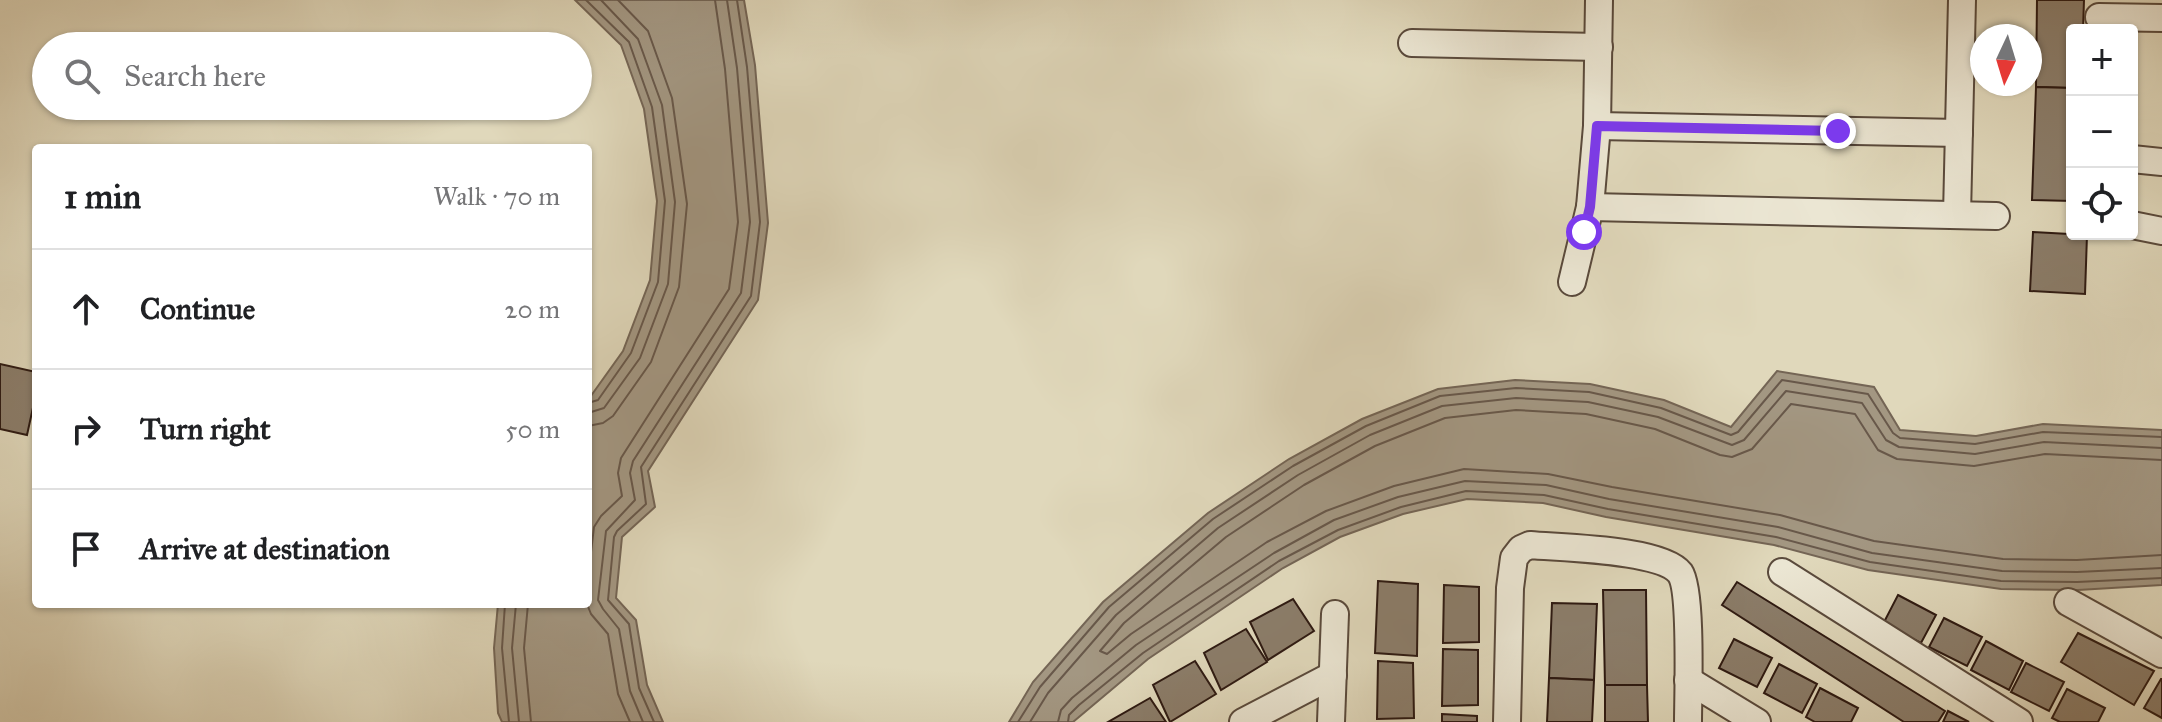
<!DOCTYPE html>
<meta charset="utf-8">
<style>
body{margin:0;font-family:"IM FELL Great Primer",serif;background:#f6f6f6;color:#202124}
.controls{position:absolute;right:24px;top:24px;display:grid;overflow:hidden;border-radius:8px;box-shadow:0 2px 6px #0004}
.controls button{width:72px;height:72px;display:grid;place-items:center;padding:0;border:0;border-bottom:2px solid #e0e0e0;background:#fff;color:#202124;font:40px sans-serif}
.compass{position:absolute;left:1970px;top:24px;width:72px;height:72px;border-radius:50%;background:#fff;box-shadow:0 2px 6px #0004;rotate:184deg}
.stop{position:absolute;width:24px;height:24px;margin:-18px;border:6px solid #7c3aed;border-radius:50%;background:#fff}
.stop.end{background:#7c3aed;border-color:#fff;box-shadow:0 2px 8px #0008}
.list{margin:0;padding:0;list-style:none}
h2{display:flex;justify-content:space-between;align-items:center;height:104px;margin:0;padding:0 32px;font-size:34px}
h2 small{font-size:26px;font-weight:400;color:#757577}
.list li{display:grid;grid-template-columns:52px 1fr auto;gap:24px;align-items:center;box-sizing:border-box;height:120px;padding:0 32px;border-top:2px solid #e0e0e0}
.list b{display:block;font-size:30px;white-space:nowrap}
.list em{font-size:26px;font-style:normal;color:#757577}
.icon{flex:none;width:44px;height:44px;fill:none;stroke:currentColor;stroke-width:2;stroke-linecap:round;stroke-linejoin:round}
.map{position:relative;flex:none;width:2162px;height:722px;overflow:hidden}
.search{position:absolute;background:#fff;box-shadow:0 2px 6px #0004;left:32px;top:32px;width:560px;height:88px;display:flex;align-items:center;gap:20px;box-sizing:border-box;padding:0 28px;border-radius:44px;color:#757577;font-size:30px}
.panel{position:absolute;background:#fff;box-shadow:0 2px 6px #0004;left:32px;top:144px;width:560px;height:464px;border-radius:8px}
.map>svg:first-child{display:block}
.water{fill:#a39782;stroke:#746555;stroke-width:2}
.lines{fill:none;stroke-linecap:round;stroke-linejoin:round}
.shore{stroke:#68584a;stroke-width:2}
.building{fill:#8b7d6a;stroke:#2e1a12;stroke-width:2}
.street-casing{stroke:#5a4a3c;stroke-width:30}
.street{stroke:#ebe6d3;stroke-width:26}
.route{stroke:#7c3aed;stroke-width:10}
</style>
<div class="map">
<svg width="2162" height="722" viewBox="0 0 2162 722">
<rect width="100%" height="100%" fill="#e0d8bb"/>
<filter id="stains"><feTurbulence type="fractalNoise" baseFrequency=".0025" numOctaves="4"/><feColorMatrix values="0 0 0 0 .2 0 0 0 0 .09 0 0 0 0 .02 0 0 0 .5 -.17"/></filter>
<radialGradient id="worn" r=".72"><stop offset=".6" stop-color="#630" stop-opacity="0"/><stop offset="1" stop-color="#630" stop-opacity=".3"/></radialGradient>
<g class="water">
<polygon points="575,0 744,0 755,65 768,223 758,300 648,471 655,507 622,537 616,598 636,620 647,685 663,722 502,722 498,713 494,648 498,604 588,604 588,400 623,351 650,280 657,201 644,109 621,45"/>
<polygon points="1777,371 1874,387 1900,430 1976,436 2043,424 2162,430 2162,585 2078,590 2001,589 1868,570 1774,545 1606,517 1543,503 1467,499 1403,514 1340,537 1283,568 1148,659 1073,722 1009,722 1033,682 1103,602 1208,513 1289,459 1362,419 1438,389 1515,380 1590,384 1664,400 1731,427"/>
</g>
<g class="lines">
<g class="shore">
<polyline points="586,0 629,42 652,107 665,201 658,282 631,353 598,400 588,403"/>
<polyline points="588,413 604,408 640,358 668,284 675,202 662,105 638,39 601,0"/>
<polyline points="588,426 603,423 613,416 651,362 679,287 687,204 672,98 648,31 618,0"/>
<polyline points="2162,460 2045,454 1974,466 1897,459 1878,450 1855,414 1791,404 1752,449 1732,457 1720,455 1655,429 1586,414 1516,410 1445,418 1375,446 1304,485 1226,537 1124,623 1100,651 1107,654 1131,634 1267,542 1326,511 1394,486 1464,469 1548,474 1612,487 1780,515 1874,541 2003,559 2077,560 2162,555"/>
<polyline points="588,577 594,527 601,516 622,496 618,473 621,458 729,289 738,222 725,69 715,0"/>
<polyline points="505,604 502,648 509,722"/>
<polyline points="516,604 512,648 519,722"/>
<polyline points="528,604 524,648 531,722"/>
<polyline points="587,604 591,614 608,634 618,694 630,722"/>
<polyline points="643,722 630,691 619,629 603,609 598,600 606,531 635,500 630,473 633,461 741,293 750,222 737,68 727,0"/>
<polyline points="654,722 639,688 629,624 608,600 614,537 617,531 646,504 641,467 751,296 760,222 747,67 737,0"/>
<polyline points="1018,722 1040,687 1109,607 1213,519 1293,466 1366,426 1440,396 1516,388 1589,392 1661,408 1731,435 1738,432 1782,380 1868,394 1893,433 1900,438 1975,444 2043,432 2162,437"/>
<polyline points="1030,722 1048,693 1116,615 1218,528 1298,475 1370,435 1442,406 1516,398 1588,402 1658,417 1732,445 1744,440 1786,391 1862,403 1886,440 1899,447 1975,454 2044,442 2162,448"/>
<polyline points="1058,722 1061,710 1072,698 1136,645 1274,553 1334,520 1398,497 1465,481 1546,485 1609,499 1778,527 1872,553 2002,571 2077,572 2162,568"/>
<polyline points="1068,722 1069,715 1079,705 1143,653 1279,561 1338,530 1401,507 1466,491 1544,495 1608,509 1776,537 1870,562 2001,581 2077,582 2162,578"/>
</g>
</g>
<g class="building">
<polygon points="2037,0 2084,0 2083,30 2072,30 2072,88 2036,87"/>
<polygon points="2036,87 2072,88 2072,201 2032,200"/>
<polygon points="2033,232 2087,235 2085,294 2030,291"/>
<polygon points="0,364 36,372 36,394 27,435 0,429"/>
<polygon points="1378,581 1418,584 1417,656 1375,653"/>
<polygon points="1737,582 1945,711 1938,722 1904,722 1722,605"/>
<polygon points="1444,585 1479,587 1479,642 1443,643"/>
<polygon points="1603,590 1646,590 1647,685 1605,685"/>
<polygon points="1898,595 1936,615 1921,643 1883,624"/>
<polygon points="1293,599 1314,631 1268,660 1250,622"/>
<polygon points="1552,603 1597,604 1594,680 1549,678"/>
<polygon points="1944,618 1982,637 1967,666 1929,647"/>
<polygon points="1246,629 1267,662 1221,690 1204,653"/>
<polygon points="2078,633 2154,671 2134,705 2061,662"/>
<polygon points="1734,639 1772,658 1757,687 1719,668"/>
<polygon points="1986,641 2023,661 2009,690 1971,670"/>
<polygon points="1443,649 1478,650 1478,705 1442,706"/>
<polygon points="1195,661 1216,694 1170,722 1153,685"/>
<polygon points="1378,661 1413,663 1414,718 1377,719"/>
<polygon points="2026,663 2064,682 2049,711 2011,692"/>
<polygon points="1779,664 1817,684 1802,713 1764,693"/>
<polygon points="1549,678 1594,680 1592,722 1547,722"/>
<polygon points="2161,679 2162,679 2162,718 2144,708"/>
<polygon points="1605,685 1647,685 1648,722 1605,722"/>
<polygon points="1820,688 1858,708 1851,722 1815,722 1806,717"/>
<polygon points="2067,689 2105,708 2098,722 2060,722 2052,718"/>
<polygon points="1150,698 1166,722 1108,722"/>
<polygon points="1948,711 1969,722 1943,722"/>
<polygon points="1442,714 1477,716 1477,722 1442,722"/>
</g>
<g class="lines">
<g class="street-casing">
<g id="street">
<polyline points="2099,17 2162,18"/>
<polyline points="1412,43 1599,47"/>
<polyline points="1597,126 1959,133"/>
<polyline points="2132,159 2162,162"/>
<polyline points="1590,207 1996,216"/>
<polyline points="1957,215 1962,0"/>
<polyline points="2132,225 2162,231"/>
<polyline points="1572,282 1590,207 1597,126 1599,0"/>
<polyline points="1782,572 2019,722"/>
<polyline points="2068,602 2162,654"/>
<polyline points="1688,680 1757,722"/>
<polyline points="1243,722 1333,675"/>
<polyline points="1331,722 1335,614"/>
<path d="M1507 722 1510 588 1514 558 1521 549 1530 545C1562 548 1661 549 1680 573 1692 590 1688 697 1688 722"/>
</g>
</g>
<use href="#street" class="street"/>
</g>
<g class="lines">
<polyline class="route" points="1584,232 1590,207 1597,126 1838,131"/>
</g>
<rect width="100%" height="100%" filter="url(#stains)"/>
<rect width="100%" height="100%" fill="url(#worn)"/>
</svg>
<div class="controls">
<button>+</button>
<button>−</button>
<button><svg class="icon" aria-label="locate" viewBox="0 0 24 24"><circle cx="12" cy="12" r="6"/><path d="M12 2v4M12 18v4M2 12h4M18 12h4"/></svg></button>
</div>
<svg class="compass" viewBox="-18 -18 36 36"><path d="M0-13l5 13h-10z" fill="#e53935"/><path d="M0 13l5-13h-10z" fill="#757577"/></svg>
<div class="stop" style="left:1584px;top:232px"></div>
<div class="stop end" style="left:1838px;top:131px"></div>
<div class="search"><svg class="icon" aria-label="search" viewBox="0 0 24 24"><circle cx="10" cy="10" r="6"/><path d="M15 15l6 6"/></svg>Search here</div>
<section class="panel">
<h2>1 min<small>Walk · 70 m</small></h2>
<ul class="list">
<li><svg class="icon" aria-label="ahead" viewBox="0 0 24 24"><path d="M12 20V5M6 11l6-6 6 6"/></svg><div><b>Continue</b></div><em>20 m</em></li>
<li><svg class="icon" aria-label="right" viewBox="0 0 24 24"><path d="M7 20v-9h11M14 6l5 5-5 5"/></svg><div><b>Turn right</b></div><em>50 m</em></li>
<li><svg class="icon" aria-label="arrive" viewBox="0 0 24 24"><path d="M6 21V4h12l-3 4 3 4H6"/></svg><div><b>Arrive at destination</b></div></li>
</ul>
</section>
</div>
